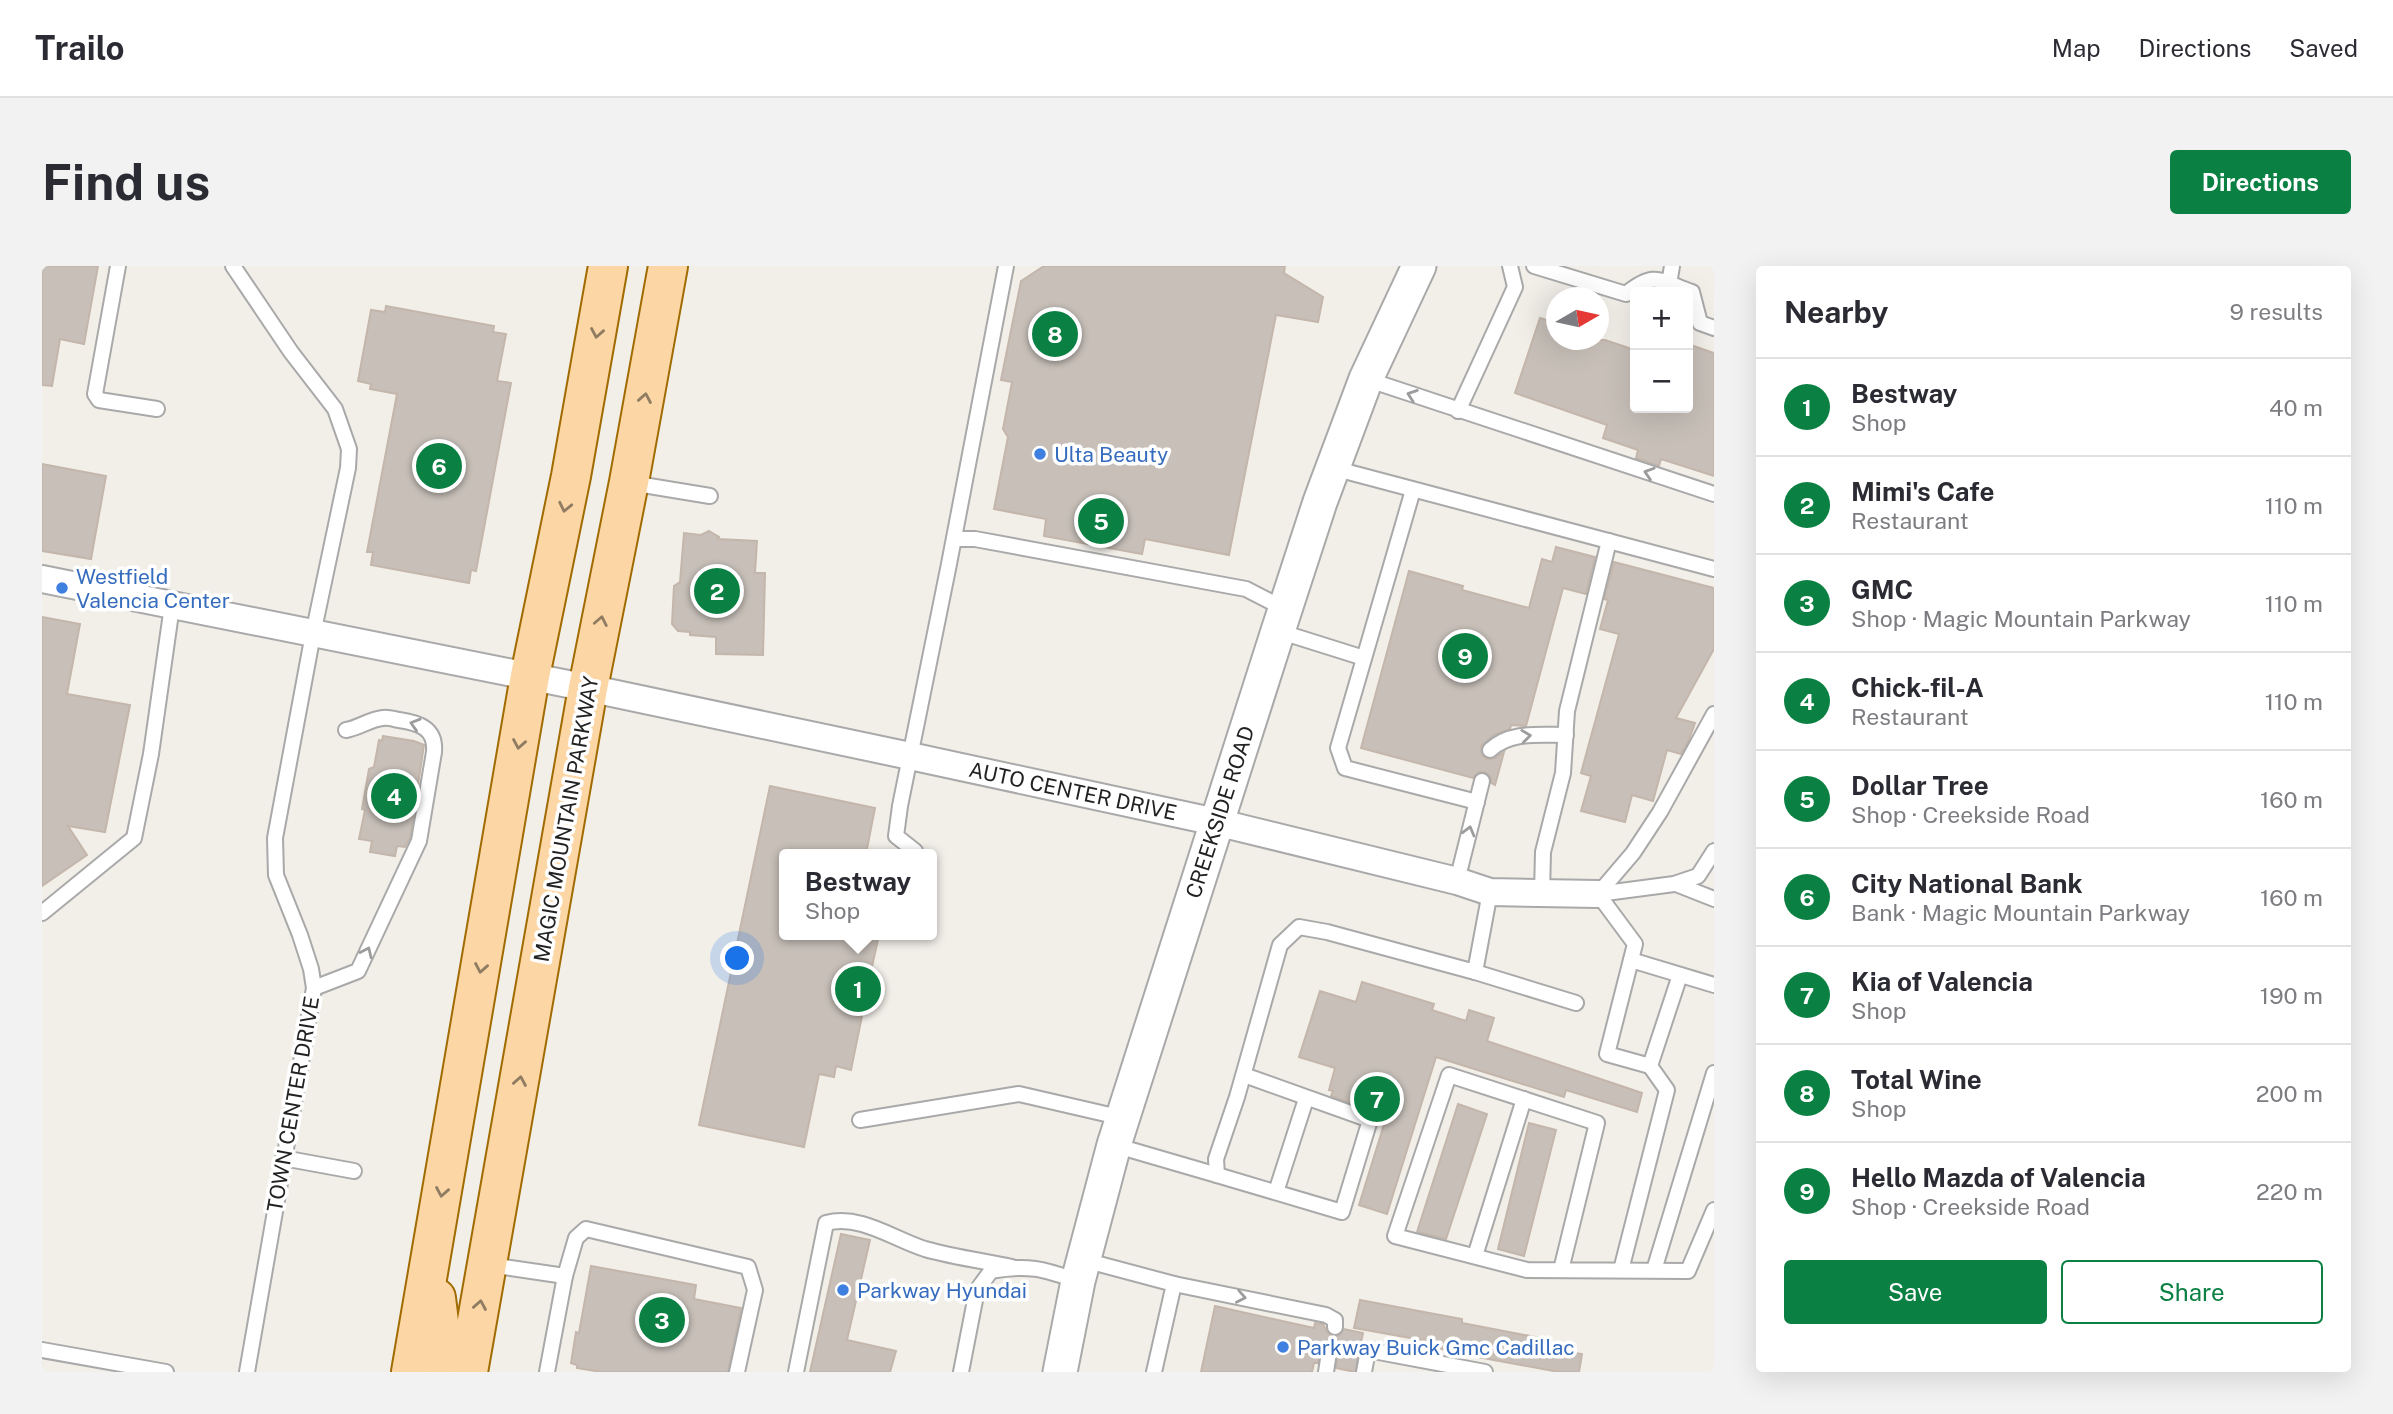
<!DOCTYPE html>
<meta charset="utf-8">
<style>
body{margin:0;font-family:"Public Sans",sans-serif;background:#f2f2f3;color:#2b2b33}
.controls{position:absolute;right:21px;top:21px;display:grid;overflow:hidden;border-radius:7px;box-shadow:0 7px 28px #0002}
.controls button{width:63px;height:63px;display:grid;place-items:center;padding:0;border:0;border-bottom:2px solid #e1e1e2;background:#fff;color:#2b2b33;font:35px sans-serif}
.compass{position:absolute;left:1504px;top:21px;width:63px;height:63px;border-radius:50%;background:#fff;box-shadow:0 7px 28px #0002;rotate:81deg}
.you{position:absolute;left:696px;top:693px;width:24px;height:24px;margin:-18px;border:5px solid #fff;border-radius:50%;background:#1a73e8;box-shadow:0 0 0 10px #1a73e833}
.badge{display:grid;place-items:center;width:46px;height:46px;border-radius:50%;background:#0b8043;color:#fff;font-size:23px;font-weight:700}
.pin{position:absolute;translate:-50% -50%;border:4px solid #fff;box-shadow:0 2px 7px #0006}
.popup{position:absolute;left:737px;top:583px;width:158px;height:91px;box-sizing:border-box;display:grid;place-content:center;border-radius:7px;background:#fff;filter:drop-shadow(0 2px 5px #0005);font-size:23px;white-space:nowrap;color:#7c7c81}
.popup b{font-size:26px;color:#2b2b33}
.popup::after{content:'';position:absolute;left:50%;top:100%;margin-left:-14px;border:14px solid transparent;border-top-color:#fff}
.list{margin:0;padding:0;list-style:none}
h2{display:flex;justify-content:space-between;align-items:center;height:91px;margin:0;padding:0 28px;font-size:30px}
h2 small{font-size:23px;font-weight:400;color:#7c7c81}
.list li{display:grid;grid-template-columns:46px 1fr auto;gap:21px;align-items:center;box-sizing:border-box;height:98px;padding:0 28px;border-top:2px solid #e1e1e2}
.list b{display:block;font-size:26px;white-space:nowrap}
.list p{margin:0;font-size:23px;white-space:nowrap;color:#7c7c81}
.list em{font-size:23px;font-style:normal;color:#7c7c81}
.actions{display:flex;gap:14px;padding:21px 28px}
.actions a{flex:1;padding:16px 0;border:2px solid #0b8043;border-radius:7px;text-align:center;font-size:24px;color:#0b8043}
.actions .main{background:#0b8043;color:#fff}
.map{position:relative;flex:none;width:1672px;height:1106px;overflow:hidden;border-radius:7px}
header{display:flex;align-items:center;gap:42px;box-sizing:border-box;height:98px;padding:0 35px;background:#fff;border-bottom:2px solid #e1e1e2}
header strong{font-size:33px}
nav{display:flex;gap:38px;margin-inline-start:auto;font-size:24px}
.intro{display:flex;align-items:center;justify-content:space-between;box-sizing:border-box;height:168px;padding:0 42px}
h1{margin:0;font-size:49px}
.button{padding:18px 32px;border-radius:7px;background:#0b8043;color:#fff;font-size:24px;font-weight:700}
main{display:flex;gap:42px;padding:0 42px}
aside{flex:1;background:#fff;border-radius:7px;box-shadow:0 7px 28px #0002}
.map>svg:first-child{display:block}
.building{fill:#c7bfb8;stroke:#c4b6ab;stroke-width:2}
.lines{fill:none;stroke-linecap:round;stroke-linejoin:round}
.service-casing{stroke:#a9a9a9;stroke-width:18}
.minor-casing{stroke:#a9a9a9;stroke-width:30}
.tertiary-casing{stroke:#a9a9a9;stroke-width:37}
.primary-casing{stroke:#a06b00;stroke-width:42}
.service{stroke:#fff;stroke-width:14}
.minor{stroke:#fff;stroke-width:26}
.tertiary{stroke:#fff;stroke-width:33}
.primary{stroke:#fcd6a4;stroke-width:38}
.oneway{stroke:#8f7c63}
.oneway2{stroke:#9c9c9c}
.shop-dot{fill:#3f7fe0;stroke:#fff;stroke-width:2.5}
.labels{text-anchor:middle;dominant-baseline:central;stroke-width:7;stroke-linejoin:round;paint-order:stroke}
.shop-label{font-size:21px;fill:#366cbe;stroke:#fff;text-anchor:start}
.street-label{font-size:21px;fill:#222;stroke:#fff}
</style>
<header>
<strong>Trailo</strong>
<nav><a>Map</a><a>Directions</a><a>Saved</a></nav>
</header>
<div class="intro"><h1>Find us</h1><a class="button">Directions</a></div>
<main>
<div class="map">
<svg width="1672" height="1106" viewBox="0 0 1672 1106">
<rect width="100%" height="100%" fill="#f2efe9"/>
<g class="building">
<polygon points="0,0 56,0 42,78 18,73 10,120 0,119"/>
<polygon points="1002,0 1243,0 1242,7 1281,31 1276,56 1234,49 1187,289 1103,273 1100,288 1002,270 1004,253 952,243 966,171 961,163 970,116 959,114 979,15"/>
<polygon points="344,40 452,60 451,66 464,68 455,115 469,117 434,305 429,304 427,317 329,299 331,286 325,286 355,128 328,123 329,118 316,115 329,44 343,46"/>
<polygon points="1498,52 1515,57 1515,74 1563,74 1593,84 1593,142 1646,142 1646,78 1672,87 1672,210 1619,193 1617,200 1594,192 1596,184 1561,172 1565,159 1473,127"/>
<polygon points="0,198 64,210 49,293 0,285"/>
<polygon points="667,265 677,271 676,273 715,275 713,307 723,307 721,389 674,388 674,371 648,369 648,366 636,365 630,358 632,320 638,316 642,267 659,269"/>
<polygon points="1514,281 1553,291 1544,328 1521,322 1484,460 1469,459 1468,463 1452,469 1439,480 1440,489 1445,493 1453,492 1462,486 1453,519 1449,517 1449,512 1443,506 1437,506 1431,512 1319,482 1367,305 1421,320 1420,324 1487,342 1500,293 1510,296"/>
<polygon points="1572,296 1672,322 1672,383 1634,452 1653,457 1646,476 1639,488 1625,484 1611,535 1590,529 1583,556 1539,545 1549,510 1539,507 1577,368 1558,363 1566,334 1562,333"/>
<polygon points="0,351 38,358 25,428 88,439 63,566 26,560 45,589 0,620"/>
<polygon points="341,470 372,475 382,479 368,572 363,581 355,580 353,590 328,586 330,575 317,573 323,544 320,543 327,503 332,501 337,474 340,475"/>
<polygon points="728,520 833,542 824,588 743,588 743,669 837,669 829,705 835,706 827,741 822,740 809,804 794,800 792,811 777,808 762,881 657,859"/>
<polygon points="1320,716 1392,738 1390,744 1424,755 1427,744 1452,752 1445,775 1600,827 1595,846 1524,824 1522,831 1394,791 1345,948 1317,939 1344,852 1336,850 1331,845 1289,830 1291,825 1287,824 1293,802 1257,791 1278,725 1314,736"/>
<polygon points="1416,838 1445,848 1404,973 1375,966"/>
<polygon points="1487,857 1514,864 1482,990 1456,983"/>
<polygon points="799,968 828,974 805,1074 854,1085 848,1106 768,1106"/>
<polygon points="549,1000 654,1019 652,1033 699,1042 686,1106 559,1106 535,1102 535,1099 529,1097 534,1066 537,1067"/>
<polygon points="1318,1034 1420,1053 1420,1057 1504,1073 1502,1082 1540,1088 1537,1106 1517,1106 1441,1092 1390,1081 1391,1076 1312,1062"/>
<polygon points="1173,1040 1272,1062 1273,1057 1281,1058 1285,1066 1292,1071 1298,1069 1302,1063 1321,1067 1313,1106 1294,1102 1295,1089 1287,1083 1278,1088 1276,1097 1272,1097 1270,1106 1159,1106"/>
</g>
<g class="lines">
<g class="service-casing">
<g id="service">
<polyline points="76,0 53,128 57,134 115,143"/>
<polyline points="191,0 249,86 293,143 307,183 306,202 271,368 233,572 234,609 258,669 269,703 272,722 205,1106"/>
<path d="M1492 0 1584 28C1613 4 1618 15 1650 26L1658 57 1672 62"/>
<polyline points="1627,18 1630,0"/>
<polyline points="1324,113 1672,228"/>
<polyline points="1416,145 1473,21 1468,0"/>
<polyline points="1291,202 1672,303"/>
<polyline points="589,217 668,230"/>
<polyline points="1371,224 1296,482 1303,502 1435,536"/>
<polyline points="912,273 933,273 1204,323 1243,343"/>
<polyline points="1236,365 1322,392"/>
<path d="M1448 484C1468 465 1498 469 1524 469"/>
<polyline points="873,585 854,570 858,540 907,298 964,0"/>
<polyline points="1415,615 1440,515"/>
<polyline points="1634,618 1672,633"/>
<polyline points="1500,627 1501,586 1521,507 1525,445 1567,275"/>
<polyline points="1556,628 1593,678 1565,788 1608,800"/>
<polyline points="1556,628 1591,587 1618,546 1672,448"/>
<polyline points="1556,628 1632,618 1656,610 1672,585"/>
<polyline points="0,647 92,572 109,488 130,340"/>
<polyline points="1589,694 1672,719"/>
<polyline points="1433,706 1534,737"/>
<path d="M272 722 316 705 377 575 392 486C394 462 377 457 357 454 352 453 345 451 341 452 328 453 317 462 304 464"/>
<polyline points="1202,809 1328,854 1300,946 1175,909 1174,893 1195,831 1238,679 1257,661 1285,666 1433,706 1448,626"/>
<polyline points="818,854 977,828 1081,852"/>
<polyline points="1072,879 1175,909"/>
<polyline points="241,892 312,905"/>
<polyline points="1234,926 1264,833"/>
<polyline points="1433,990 1482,833"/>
<polyline points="1042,994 1132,1018 1112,1106"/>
<polyline points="448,999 523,1010 505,1106"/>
<polyline points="1519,1004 1555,857 1407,809 1353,970 1485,1004 1646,1005 1672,944"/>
<polyline points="1579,1004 1625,824 1608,800 1638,709"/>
<polyline points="1612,1004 1672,807"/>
<polyline points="523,1010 534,972 544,963 706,1001 713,1024 695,1106"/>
<polyline points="1132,1018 1284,1049 1293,1054 1293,1061"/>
<polyline points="0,1084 124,1106"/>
<path d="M754 1106 784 957C819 948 851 973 883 983 911 991 941 995 970 1001"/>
<path d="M919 1106 935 1024 949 1005C985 998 1002 1003 1036 1015"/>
<polyline points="1284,1106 1286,1093"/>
<polyline points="1322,1106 1326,1084 1443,1106"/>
</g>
</g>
<g class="minor-casing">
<polyline id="minor" points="0,313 546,422 868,490 1174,556 1415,615 1448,626 1556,628"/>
</g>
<g class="tertiary-casing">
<polyline id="tertiary" points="1018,1106 1036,1015 1072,879 1236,365 1278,236 1324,113 1377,0"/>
</g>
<g class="primary-casing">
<g id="primary">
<polyline points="394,1032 401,1088 398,1106"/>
<polyline points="369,1106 488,410 529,210 566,0"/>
<polyline points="426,1106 546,422 587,216 626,0"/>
</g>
</g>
<use href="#service" class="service"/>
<use href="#minor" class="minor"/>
<use href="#tertiary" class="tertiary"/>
<use href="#primary" class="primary"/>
</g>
<defs><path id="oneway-chevron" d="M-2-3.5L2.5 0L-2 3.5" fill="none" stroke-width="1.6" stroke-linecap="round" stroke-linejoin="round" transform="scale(1.75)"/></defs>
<g class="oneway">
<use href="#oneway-chevron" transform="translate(555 67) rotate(100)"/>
<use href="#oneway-chevron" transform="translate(603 132) rotate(-80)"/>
<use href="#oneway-chevron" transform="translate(523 241) rotate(102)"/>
<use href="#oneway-chevron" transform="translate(559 355) rotate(-79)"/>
<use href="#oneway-chevron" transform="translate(477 478) rotate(100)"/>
<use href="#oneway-chevron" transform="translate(439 702) rotate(100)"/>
<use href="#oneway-chevron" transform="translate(478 815) rotate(-80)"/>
<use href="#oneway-chevron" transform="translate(400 926) rotate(100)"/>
<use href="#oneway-chevron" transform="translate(438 1039) rotate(-80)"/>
</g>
<g class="oneway2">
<use href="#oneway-chevron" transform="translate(1370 129) rotate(-161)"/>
<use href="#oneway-chevron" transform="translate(1607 207) rotate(-162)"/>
<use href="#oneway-chevron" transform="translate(373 458) rotate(-163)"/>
<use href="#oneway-chevron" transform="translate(1484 470) rotate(-7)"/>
<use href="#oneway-chevron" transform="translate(1427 565) rotate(-75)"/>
<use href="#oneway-chevron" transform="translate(325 686) rotate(-65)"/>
<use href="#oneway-chevron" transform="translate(1199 1031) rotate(11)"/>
</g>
<g class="shop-dot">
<circle cx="998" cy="188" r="7"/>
<circle cx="20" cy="322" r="7"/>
<circle cx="801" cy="1024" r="7"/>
<circle cx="1241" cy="1081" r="7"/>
</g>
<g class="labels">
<g class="shop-label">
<text x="1012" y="188">Ulta Beauty</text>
<text x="34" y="310">Westfield<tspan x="34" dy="24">Valencia Center</tspan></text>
<text x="815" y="1024">Parkway Hyundai</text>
<text x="1255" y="1081">Parkway Buick Gmc Cadillac</text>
</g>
<g class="street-label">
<text transform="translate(1031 525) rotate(12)">AUTO CENTER DRIVE</text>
<text transform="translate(1178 546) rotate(-72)">CREEKSIDE ROAD</text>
<text transform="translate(524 553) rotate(-80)">MAGIC MOUNTAIN PARKWAY</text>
<text transform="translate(251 838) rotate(-80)">TOWN CENTER DRIVE</text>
</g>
</g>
</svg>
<div class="controls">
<button>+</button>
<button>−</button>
</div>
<svg class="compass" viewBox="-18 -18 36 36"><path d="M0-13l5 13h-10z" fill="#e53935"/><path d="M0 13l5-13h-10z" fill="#7c7c81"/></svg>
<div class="you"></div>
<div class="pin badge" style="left:816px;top:723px">1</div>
<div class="popup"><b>Bestway</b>Shop</div>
<div class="pin badge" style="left:675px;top:325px">2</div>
<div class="pin badge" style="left:620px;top:1054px">3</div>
<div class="pin badge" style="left:352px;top:530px">4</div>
<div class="pin badge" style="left:1059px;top:255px">5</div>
<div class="pin badge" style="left:397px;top:200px">6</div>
<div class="pin badge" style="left:1335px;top:833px">7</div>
<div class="pin badge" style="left:1013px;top:68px">8</div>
<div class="pin badge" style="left:1423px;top:390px">9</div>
</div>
<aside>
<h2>Nearby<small>9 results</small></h2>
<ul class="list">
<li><span class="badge">1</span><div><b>Bestway</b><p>Shop</p></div><em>40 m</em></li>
<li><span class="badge">2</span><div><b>Mimi's Cafe</b><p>Restaurant</p></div><em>110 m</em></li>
<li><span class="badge">3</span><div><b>GMC</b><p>Shop · Magic Mountain Parkway</p></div><em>110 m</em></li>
<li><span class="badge">4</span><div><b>Chick-fil-A</b><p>Restaurant</p></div><em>110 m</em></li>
<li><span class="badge">5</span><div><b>Dollar Tree</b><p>Shop · Creekside Road</p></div><em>160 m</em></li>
<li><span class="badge">6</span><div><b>City National Bank</b><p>Bank · Magic Mountain Parkway</p></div><em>160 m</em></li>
<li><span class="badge">7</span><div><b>Kia of Valencia</b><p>Shop</p></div><em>190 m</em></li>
<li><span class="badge">8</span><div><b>Total Wine</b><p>Shop</p></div><em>200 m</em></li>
<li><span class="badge">9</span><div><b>Hello Mazda of Valencia</b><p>Shop · Creekside Road</p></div><em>220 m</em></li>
</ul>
<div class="actions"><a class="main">Save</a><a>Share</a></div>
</aside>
</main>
